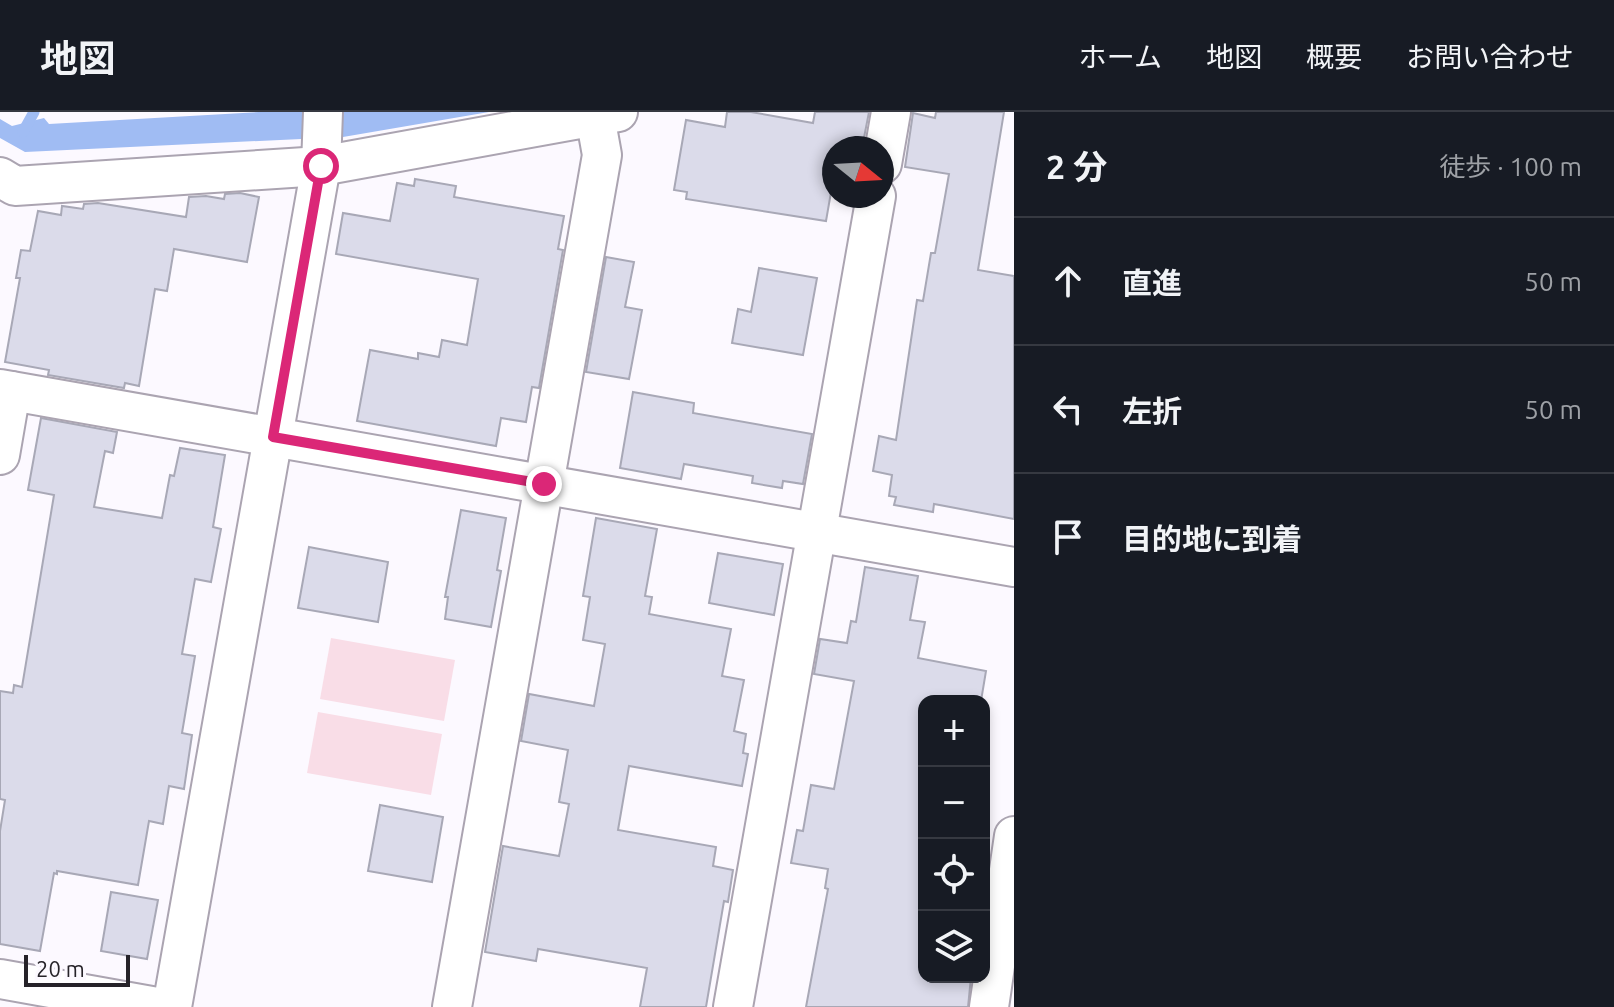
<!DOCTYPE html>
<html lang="ja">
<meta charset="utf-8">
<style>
body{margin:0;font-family:Ubuntu,"Noto Sans JP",sans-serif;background:#242831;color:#f1f3f6}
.controls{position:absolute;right:24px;bottom:24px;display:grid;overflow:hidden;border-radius:16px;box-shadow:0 4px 12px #0003}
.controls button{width:72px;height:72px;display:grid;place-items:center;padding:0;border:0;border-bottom:2px solid #363941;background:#171b24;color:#f1f3f6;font:40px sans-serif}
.compass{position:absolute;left:822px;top:24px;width:72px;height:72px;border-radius:50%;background:#171b24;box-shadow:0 4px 12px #0003;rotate:108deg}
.scale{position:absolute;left:24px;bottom:20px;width:106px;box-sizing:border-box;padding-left:8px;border:4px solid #262329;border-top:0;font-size:22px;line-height:28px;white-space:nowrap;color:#262329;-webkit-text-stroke:6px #fcf9ff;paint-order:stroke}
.stop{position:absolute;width:24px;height:24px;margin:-18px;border:6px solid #db2777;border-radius:50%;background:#fff}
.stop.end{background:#db2777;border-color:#fff;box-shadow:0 2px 8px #0008}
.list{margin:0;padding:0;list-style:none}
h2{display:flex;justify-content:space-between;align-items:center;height:104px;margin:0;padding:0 32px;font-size:34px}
h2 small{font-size:26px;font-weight:400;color:#9ea1a6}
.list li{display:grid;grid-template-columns:52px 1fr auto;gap:24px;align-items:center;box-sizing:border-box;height:128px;padding:0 32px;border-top:2px solid #363941}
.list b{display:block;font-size:30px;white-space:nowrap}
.list em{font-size:26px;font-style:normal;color:#9ea1a6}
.icon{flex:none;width:44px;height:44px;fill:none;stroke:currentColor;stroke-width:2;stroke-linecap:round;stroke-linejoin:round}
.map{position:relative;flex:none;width:1014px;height:895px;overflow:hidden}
header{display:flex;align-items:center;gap:48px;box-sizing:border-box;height:112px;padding:0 40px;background:#171b24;border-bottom:2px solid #363941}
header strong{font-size:38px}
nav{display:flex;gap:44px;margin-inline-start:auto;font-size:28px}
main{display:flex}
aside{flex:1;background:#171b24}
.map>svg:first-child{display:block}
.green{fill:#f9dde7}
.water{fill:#a0bcf3}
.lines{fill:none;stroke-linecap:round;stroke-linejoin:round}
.stream{stroke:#a0bcf3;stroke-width:11}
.building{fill:#dbdbea;stroke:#a8a8b6;stroke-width:2}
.minor-casing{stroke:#aba4b1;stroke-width:42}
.minor{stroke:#fff;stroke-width:38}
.route{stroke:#db2777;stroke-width:10}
</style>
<header>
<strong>地図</strong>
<nav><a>ホーム</a><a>地図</a><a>概要</a><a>お問い合わせ</a></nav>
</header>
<main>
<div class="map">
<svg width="1014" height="895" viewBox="0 0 1014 895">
<rect width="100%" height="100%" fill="#fcf9ff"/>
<g class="green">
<polygon points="331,526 455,548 444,609 320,587"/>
<polygon points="318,600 442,622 431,683 307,661"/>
</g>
<polygon class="water" points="259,0 489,0 343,25 25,40 0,26 0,7 12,14 44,6 49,12"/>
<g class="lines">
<polyline class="stream" points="23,20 34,0"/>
</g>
<g class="building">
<polygon points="727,0 751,0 813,11 815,0 869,0 862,36 834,36 834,63 826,109 686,87 687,80 674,78 686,8 725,15"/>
<polygon points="936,0 1004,0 978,158 1014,164 1014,407 934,392 933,400 894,393 896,385 889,384 892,363 873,359 879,324 896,328 917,188 923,189 931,141 935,141 949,62 905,55 913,1 935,6"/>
<polygon points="415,67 456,74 454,85 564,104 558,137 563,138 539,276 532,275 526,310 501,306 496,334 357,309 370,238 418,247 418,241 439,245 442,228 467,233 478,167 336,142 343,101 390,109 397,71 414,74"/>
<polygon points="240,81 259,85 247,150 174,137 167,179 155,177 139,274 125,271 124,276 48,263 49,258 5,250 20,166 16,166 21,138 30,139 38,99 61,103 62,94 83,97 84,92 98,91 186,105 189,85 206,84 224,87 225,82"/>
<polygon points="606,145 634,150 625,195 642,198 629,267 586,260"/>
<polygon points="759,156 817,166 803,243 732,231 738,197 751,200"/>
<polygon points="633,280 694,291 693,301 812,322 803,372 783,369 782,376 752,371 753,364 684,352 681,367 620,356"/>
<polygon points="41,306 117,320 113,341 105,339 94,395 162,406 170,363 174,364 180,336 225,343 213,415 221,417 211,470 195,467 182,542 195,544 182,621 192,623 184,677 169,674 163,712 149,709 138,773 57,759 57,762 54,761 40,839 0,832 0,719 5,688 0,687 0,579 13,581 14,573 22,575 54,383 28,378"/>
<polygon points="461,398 506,406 497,458 501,459 491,515 445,507 448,485 445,485"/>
<polygon points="596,406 657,417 645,484 652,485 649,502 731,517 722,564 744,568 734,619 746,622 743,641 748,642 742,674 629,654 618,718 716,735 713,754 733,758 728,790 724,789 706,895 640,895 647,856 538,837 536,849 485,840 503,734 559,744 569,692 559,690 568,638 521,629 529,582 594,594 605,532 583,528 590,485 583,484"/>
<polygon points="309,435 388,450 378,510 298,496"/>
<polygon points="718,441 783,452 774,503 709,491"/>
<polygon points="865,455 918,464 910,508 925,510 918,546 986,559 981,589 924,589 924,865 971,865 968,895 806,895 828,777 825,776 828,757 791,751 797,718 803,719 811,673 834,677 854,569 814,562 820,527 847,531 851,509 856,510"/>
<polygon points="380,693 443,705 432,770 368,759"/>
<polygon points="111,780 158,788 147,847 101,839"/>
</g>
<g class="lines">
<g class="minor-casing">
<g id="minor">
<polyline points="882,52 891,0"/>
<polyline points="0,65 15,74 321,54 618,0"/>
<polyline points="0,277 1014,455"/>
<polyline points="0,343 11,279"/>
<polyline points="0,867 157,895"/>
<polyline points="172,895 321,54 323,0"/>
<polyline points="452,895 602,43 595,4"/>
<polyline points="733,895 876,84"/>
<polyline points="989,895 1014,724"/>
</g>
</g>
<use href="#minor" class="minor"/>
</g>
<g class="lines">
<polyline class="route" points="321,54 273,325 544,372"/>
</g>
</svg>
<div class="controls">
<button>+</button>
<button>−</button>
<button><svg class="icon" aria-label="locate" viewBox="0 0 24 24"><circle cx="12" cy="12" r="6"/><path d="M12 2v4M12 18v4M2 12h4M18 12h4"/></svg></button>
<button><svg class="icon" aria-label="layers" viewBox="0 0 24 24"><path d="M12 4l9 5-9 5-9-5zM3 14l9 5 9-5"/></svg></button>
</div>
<svg class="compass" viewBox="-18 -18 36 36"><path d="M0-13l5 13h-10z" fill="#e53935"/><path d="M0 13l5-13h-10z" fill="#9ea1a6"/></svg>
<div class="scale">20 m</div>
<div class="stop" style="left:321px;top:54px"></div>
<div class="stop end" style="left:544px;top:372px"></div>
</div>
<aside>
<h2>2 分<small>徒歩 · 100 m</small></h2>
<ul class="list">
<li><svg class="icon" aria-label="ahead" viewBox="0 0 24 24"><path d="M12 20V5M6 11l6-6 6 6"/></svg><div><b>直進</b></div><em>50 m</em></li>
<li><svg class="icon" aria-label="left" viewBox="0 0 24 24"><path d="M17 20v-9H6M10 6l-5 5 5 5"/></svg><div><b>左折</b></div><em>50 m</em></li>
<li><svg class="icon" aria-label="arrive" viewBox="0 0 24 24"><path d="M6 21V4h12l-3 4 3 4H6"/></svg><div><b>目的地に到着</b></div></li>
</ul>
</aside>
</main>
